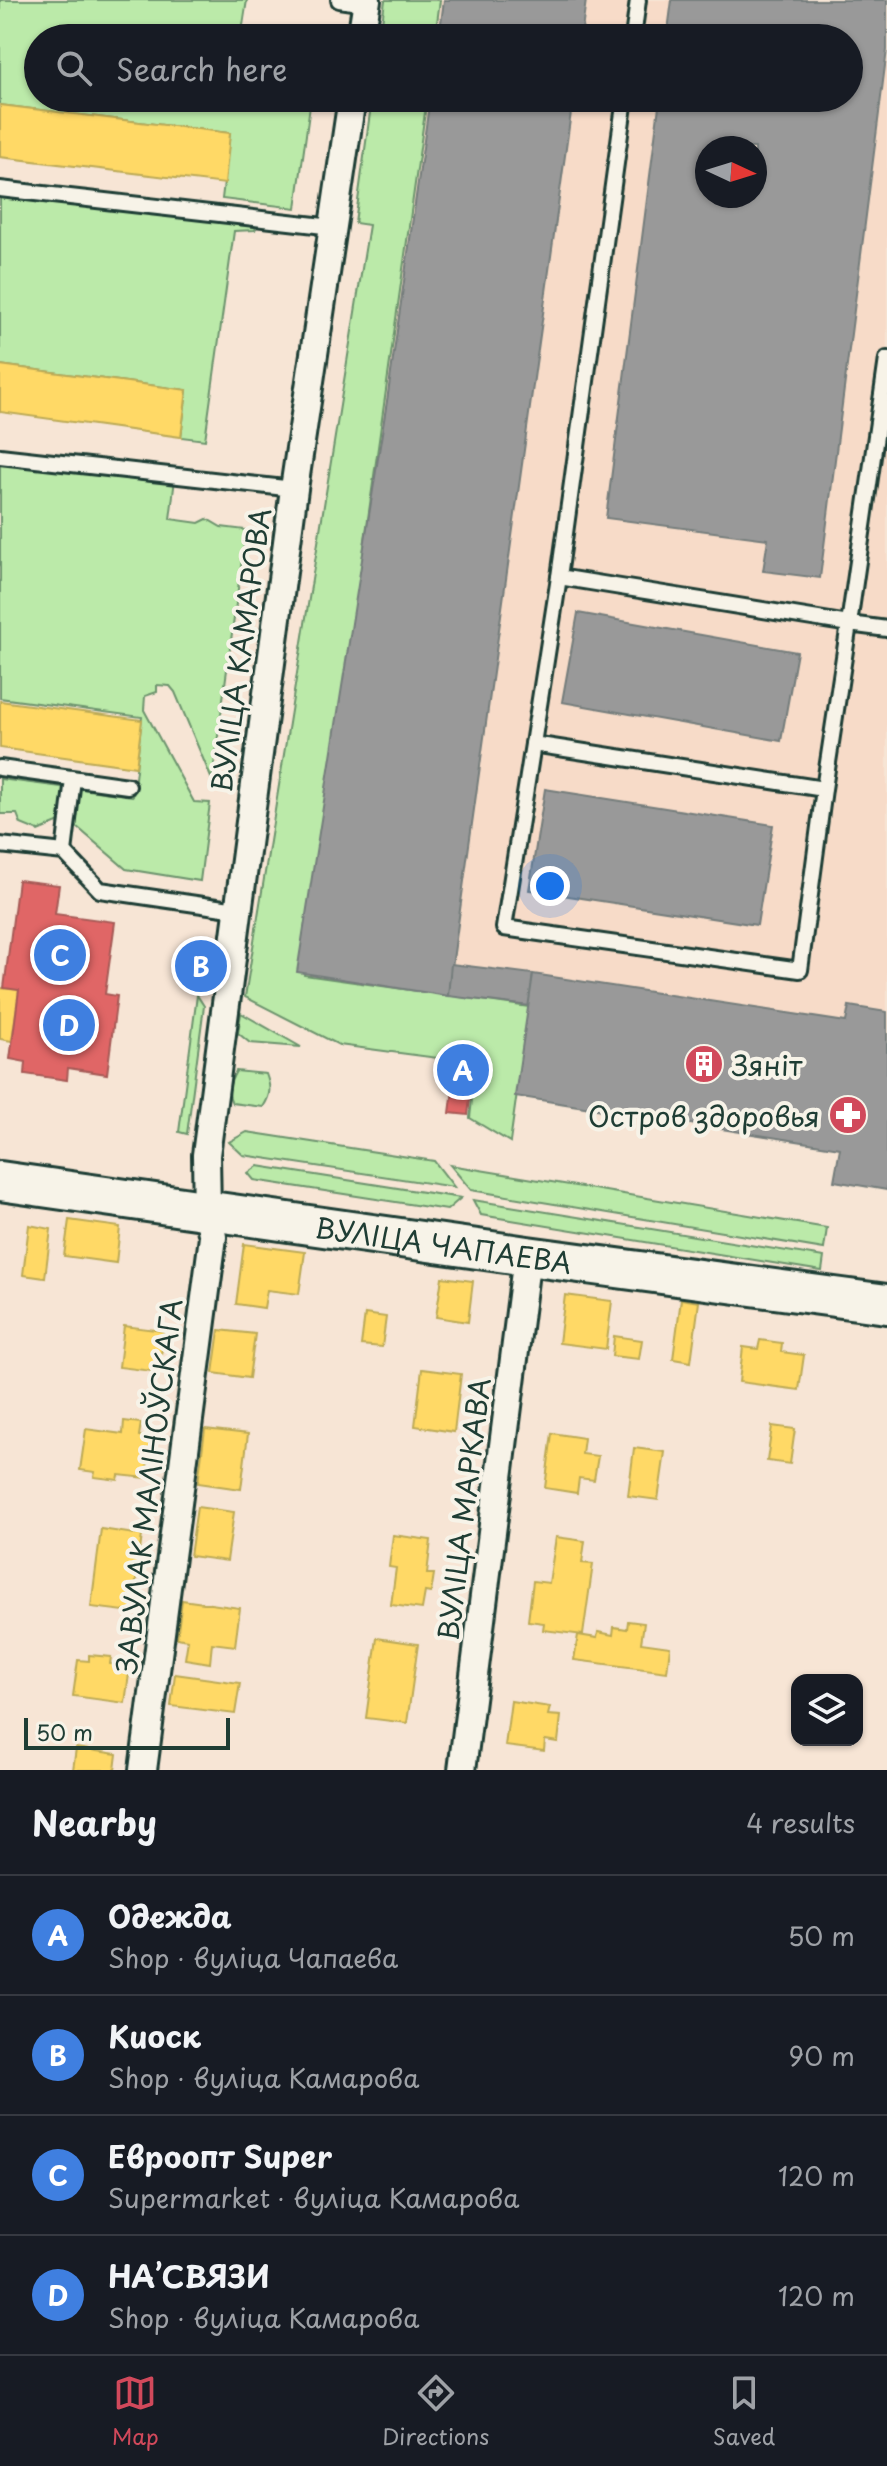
<!DOCTYPE html>
<meta charset="utf-8">
<style>
body{margin:0;font-family:"Playpen Sans",sans-serif;background:#242831;color:#f1f3f6}
.controls{position:absolute;right:24px;bottom:24px;display:grid;overflow:hidden;border-radius:16px;box-shadow:0 2px 6px #0004}
.controls button{width:72px;height:72px;display:grid;place-items:center;padding:0;border:0;border-bottom:2px solid #363941;background:#171b24;color:#f1f3f6;font:40px sans-serif}
.compass{position:absolute;left:695px;top:136px;width:72px;height:72px;border-radius:50%;background:#171b24;box-shadow:0 2px 6px #0004;rotate:94deg}
.scale{position:absolute;left:24px;bottom:20px;width:206px;box-sizing:border-box;padding-left:8px;border:4px solid #1f3d34;border-top:0;font-size:22px;line-height:28px;white-space:nowrap;color:#1f3d34;-webkit-text-stroke:6px #f7f3e8;paint-order:stroke}
.you{position:absolute;left:550px;top:886px;width:28px;height:28px;margin:-20px;border:6px solid #fff;border-radius:50%;background:#1a73e8;box-shadow:0 0 0 12px #1a73e833}
.badge{display:grid;place-items:center;width:52px;height:52px;border-radius:50%;background:#d1495b;color:#fff;font-size:26px;font-weight:700}
.pin{position:absolute;translate:-50% -50%;border:4px solid #fff;box-shadow:0 2px 8px #0006}
.list{margin:0;padding:0;list-style:none}
h2{display:flex;justify-content:space-between;align-items:center;height:104px;margin:0;padding:0 32px;font-size:34px}
h2 small{font-size:26px;font-weight:400;color:#9ea1a6}
.list li{display:grid;grid-template-columns:52px 1fr auto;gap:24px;align-items:center;box-sizing:border-box;height:120px;padding:0 32px;border-top:2px solid #363941}
.list b{display:block;font-size:30px;white-space:nowrap}
.list p{margin:0;font-size:26px;white-space:nowrap;color:#9ea1a6}
.list em{font-size:26px;font-style:normal;color:#9ea1a6}
.icon{flex:none;width:44px;height:44px;fill:none;stroke:currentColor;stroke-width:2;stroke-linecap:round;stroke-linejoin:round}
.map{position:relative;flex:none;width:887px;height:1770px;overflow:hidden}
.search{position:absolute;background:#171b24;box-shadow:0 2px 6px #0004;left:24px;right:24px;top:24px;height:88px;display:flex;align-items:center;gap:20px;box-sizing:border-box;padding:0 28px;border-radius:44px;color:#9ea1a6;font-size:30px}
.sheet{height:584px;background:#171b24}
nav{display:flex;justify-content:space-around;align-items:center;box-sizing:border-box;height:112px;border-top:2px solid #363941;background:#171b24;font-size:22px;color:#9ea1a6}
nav a{display:grid;justify-items:center;gap:4px}
nav .on{color:#d1495b}
.map>svg:first-child{display:block}
.built{fill:#f7dbc8;fill-rule:evenodd}
.green{fill:#bbeaa9;stroke:#6d946e;stroke-width:2}
.homes{fill:#ffd966;stroke:#bcaa57;stroke-width:2}
.shops{fill:#e06666;stroke:#a65a57;stroke-width:2}
.industry{fill:#999;stroke:#747d7b;stroke-width:2;fill-rule:evenodd}
.lines{fill:none;stroke-linecap:round;stroke-linejoin:round}
.lane-casing{stroke:#1f3d34;stroke-width:20}
.street-casing{stroke:#1f3d34;stroke-width:32}
.secondary-casing{stroke:#1f3d34;stroke-width:44}
.lane{stroke:#f7f3e8;stroke-width:14}
.street{stroke:#f7f3e8;stroke-width:26}
.secondary{stroke:#f7f3e8;stroke-width:38}
.labels{text-anchor:middle;dominant-baseline:central;stroke-width:8;stroke-linejoin:round;paint-order:stroke}
.street-label{font-size:28px;fill:#1f3d34;stroke:#f7f3e8}
.poi-label{font-size:28px;fill:#1f3d34;stroke:#f7f3e8;text-anchor:start}
</style>
<div class="map">
<svg width="887" height="1770" viewBox="0 0 887 1770">
<rect width="100%" height="100%" fill="#f7e5d5"/>
<filter id="ink" filterUnits="userSpaceOnUse"><feTurbulence type="fractalNoise" baseFrequency=".0125" numOctaves="2"/><feDisplacementMap in="SourceGraphic" scale="16" xChannelSelector="R" yChannelSelector="G"/><feConvolveMatrix kernelMatrix="1 2 1 2 8 2 1 2 1" color-interpolation-filters="sRGB"/></filter>
<g filter="url(#ink)">
<path class="built" d="M385 0H887V1189L839 1179V1148L515 1096 526 1033 255 993 391 98H849V38H384ZM707 148H755V196H707Z"/>
<g class="green">
<polygon points="0,0 247,0 241,38 38,38 38,98 311,98 296,208 222,199 230,133 0,105"/>
<polygon points="385,0 440,0 435,38 380,38"/>
<polygon points="372,98 427,98 304,975 529,1007 510,1142 470,1118 476,1063 339,1045 245,997 369,225 355,223"/>
<polygon points="0,189 260,218 255,230 234,231 205,440 181,437 187,390 0,365"/>
<polygon points="0,459 175,479 170,519 199,523 207,519 221,527 246,530 212,780 175,692 170,686 157,685 157,692 145,696 144,710 194,802 210,803 200,881 126,869 69,820 74,788 133,796 142,717 0,698"/>
<polygon points="0,779 69,788 60,822 38,831 21,824 17,814 0,814"/>
<polygon points="197,995 204,1006 187,1134 179,1132"/>
<polygon points="241,1013 301,1047 250,1043 238,1033"/>
<path d="M236 1071 266 1074C271 1087 271 1095 263 1107L232 1103C226 1092 230 1082 236 1071Z"/>
<polygon points="247,1132 434,1161 454,1187 243,1155 229,1142"/>
<polygon points="450,1165 827,1228 824,1249 471,1190"/>
<polygon points="258,1166 461,1198 447,1210 254,1180 248,1173"/>
<polygon points="473,1200 824,1257 822,1271 481,1215"/>
</g>
<g class="homes">
<polygon points="0,105 230,133 225,184 0,157"/>
<polygon points="0,365 187,390 181,437 0,412"/>
<polygon points="0,701 142,720 136,767 0,748"/>
<polygon points="0,988 19,990 12,1041 0,1039"/>
<polygon points="69,1220 120,1227 116,1263 64,1256"/>
<polygon points="29,1225 51,1229 45,1278 23,1275"/>
<polygon points="244,1244 305,1252 299,1294 267,1290 264,1308 236,1304"/>
<polygon points="442,1277 473,1281 468,1322 436,1317"/>
<polygon points="565,1295 612,1301 606,1349 559,1343"/>
<polygon points="681,1299 699,1302 691,1362 673,1359"/>
<polygon points="365,1314 386,1317 382,1347 361,1345"/>
<polygon points="124,1326 164,1331 159,1372 119,1367"/>
<polygon points="219,1330 255,1334 249,1378 213,1373"/>
<polygon points="614,1336 642,1340 639,1359 612,1356"/>
<polygon points="760,1340 782,1343 781,1352 804,1355 799,1390 739,1382 743,1347 758,1349"/>
<polygon points="422,1369 461,1374 454,1432 415,1426"/>
<polygon points="124,1421 141,1423 139,1436 151,1438 146,1478 119,1475 118,1480 94,1477 95,1472 80,1470 86,1429 123,1434"/>
<polygon points="772,1426 795,1429 790,1464 767,1461"/>
<polygon points="205,1429 248,1434 241,1489 198,1483"/>
<polygon points="552,1433 584,1438 582,1454 598,1456 594,1480 579,1478 577,1493 545,1488"/>
<polygon points="634,1448 665,1452 658,1500 628,1496"/>
<polygon points="197,1507 234,1512 227,1561 190,1556"/>
<polygon points="101,1529 142,1535 132,1612 91,1607"/>
<polygon points="393,1535 431,1540 427,1574 434,1574 431,1593 425,1592 422,1609 391,1605 396,1568 389,1567"/>
<polygon points="556,1537 585,1541 582,1563 593,1564 583,1635 543,1630 544,1623 528,1621 533,1581 549,1583"/>
<polygon points="182,1600 240,1608 235,1646 212,1643 210,1663 185,1659 188,1640 177,1638"/>
<polygon points="628,1621 644,1623 641,1643 670,1647 667,1672 574,1660 578,1635 597,1638 598,1632 613,1635 614,1627 627,1629"/>
<polygon points="377,1638 418,1644 407,1723 366,1718"/>
<polygon points="89,1655 111,1657 110,1664 130,1667 125,1703 73,1696 78,1660 89,1661"/>
<polygon points="175,1674 240,1683 235,1714 171,1706"/>
<polygon points="511,1701 550,1707 548,1715 561,1716 558,1742 545,1740 544,1751 505,1746"/>
<polygon points="76,1748 117,1754 115,1770 73,1770"/>
</g>
<g class="shops">
<polygon points="18,880 59,885 55,914 115,922 105,994 117,996 107,1074 68,1068 67,1080 25,1074 26,1062 10,1059 19,990 4,988"/>
<polygon points="190,957 202,958 200,975 188,974"/>
<polygon points="456,1065 474,1067 468,1115 450,1113"/>
</g>
<g class="industry">
<polygon points="444,0 586,0 581,38 439,38"/>
<path d="M672 0H887V50L820 578 763 571 768 539 606 518 660 98H849V38H667ZM707 148H755V196H707Z"/>
<polygon points="430,98 573,98 448,996 297,972 387,401"/>
<polygon points="578,613 797,652 781,741 562,702"/>
<polygon points="545,789 773,825 757,925 529,890"/>
<polygon points="451,964 533,974 530,1006 448,996"/>
<polygon points="533,974 846,1022 849,1006 887,1012 887,1190 834,1181 840,1148 515,1096"/>
</g>
<g class="lines">
<g class="lane-casing">
<g id="lane">
<polyline points="339,0 366,4"/>
<polyline points="633,38 638,0"/>
<polyline points="625,98 559,577 849,624 887,359"/>
<polyline points="0,189 333,227"/>
<polyline points="0,456 294,489"/>
<polyline points="559,577 533,744 824,789 849,624 887,629"/>
<polyline points="533,744 504,928 800,970 824,789"/>
<polyline points="0,768 128,786"/>
<polyline points="0,845 64,852 100,890 237,910"/>
<polyline points="64,852 73,779"/>
</g>
</g>
<g class="street-casing">
<g id="street">
<polyline points="361,38 367,0"/>
<polyline points="143,1770 213,1237 207,1211 206,1155 294,489 352,98"/>
<polyline points="462,1770 527,1256"/>
</g>
</g>
<g class="secondary-casing">
<g id="secondary">
<path id="s1" d="M0 1181 527 1256 887 1304"/>
</g>
</g>
<use href="#lane" class="lane"/>
<use href="#street" class="street"/>
<use href="#secondary" class="secondary"/>
</g>
</g>
<defs>
<g id="building-disc" transform="scale(2)"><circle r="9.5" fill="#d1495b" stroke="#f7f3e8"/><path d="M-4-6H4V6H1V3H-1V6H-4ZM-2.5-4.3h1.7v1.8h-1.7ZM.8-4.3h1.7v1.8H.8ZM-2.5-1h1.7V.8h-1.7ZM.8-1h1.7V.8H.8Z" fill="#fff"/></g>
<g id="pharmacy-disc" transform="scale(2)"><circle r="9.5" fill="#d1495b" stroke="#f7f3e8"/><path d="M-2-6h4v4h4v4h-4v4h-4v-4h-4v-4h4Z" fill="#fff"/></g>
</defs>
<g fill-rule="evenodd">
<use href="#building-disc" x="704" y="1064"/>
<use href="#pharmacy-disc" x="848" y="1115"/>
</g>
<g class="labels">
<g class="street-label">
<text transform="translate(240 650) rotate(-82)">ВУЛІЦА КАМАРОВА</text>
<text stroke="none"><textPath href="#s1" startOffset="448">ВУЛІЦА ЧАПАЕВА</textPath></text>
<text transform="translate(148 1486) rotate(-83)">ЗАВУЛАК МАЛІНОЎСКАГА</text>
<text transform="translate(463 1509) rotate(-83)">ВУЛІЦА МАРКАВА</text>
</g>
<g class="poi-label">
<text x="732" y="1064">Зяніт</text>
<text x="820" y="1115" text-anchor="end">Остров здоровья</text>
</g>
</g>
</svg>
<div class="controls">
<button><svg class="icon" aria-label="layers" viewBox="0 0 24 24"><path d="M12 4l9 5-9 5-9-5zM3 14l9 5 9-5"/></svg></button>
</div>
<svg class="compass" viewBox="-18 -18 36 36"><path d="M0-13l5 13h-10z" fill="#e53935"/><path d="M0 13l5-13h-10z" fill="#9ea1a6"/></svg>
<div class="scale">50 m</div>
<div class="you"></div>
<div class="pin badge" style="left:463px;top:1070px;background:#3f7fe0">A</div>
<div class="pin badge" style="left:201px;top:966px;background:#3f7fe0">B</div>
<div class="pin badge" style="left:60px;top:955px;background:#3f7fe0">C</div>
<div class="pin badge" style="left:69px;top:1025px;background:#3f7fe0">D</div>
<div class="search"><svg class="icon" aria-label="search" viewBox="0 0 24 24"><circle cx="10" cy="10" r="6"/><path d="M15 15l6 6"/></svg>Search here</div>
</div>
<section class="sheet">
<h2>Nearby<small>4 results</small></h2>
<ul class="list">
<li><span class="badge" style="background:#3f7fe0">A</span><div><b>Одежда</b><p>Shop · вуліца Чапаева</p></div><em>50 m</em></li>
<li><span class="badge" style="background:#3f7fe0">B</span><div><b>Киоск</b><p>Shop · вуліца Камарова</p></div><em>90 m</em></li>
<li><span class="badge" style="background:#3f7fe0">C</span><div><b>Евроопт Super</b><p>Supermarket · вуліца Камарова</p></div><em>120 m</em></li>
<li><span class="badge" style="background:#3f7fe0">D</span><div><b>НАʼСВЯЗИ</b><p>Shop · вуліца Камарова</p></div><em>120 m</em></li>
</ul>
</section>
<nav>
<a class="on"><svg class="icon" aria-label="map" viewBox="0 0 24 24"><path d="M3 6l6-2 6 2 6-2v14l-6 2-6-2-6 2zM9 4v14M15 6v14"/></svg>Map</a>
<a><svg class="icon" aria-label="directions" viewBox="0 0 24 24"><path d="M12 3l9 9-9 9-9-9zM9 14v-3h6M13 9l2 2-2 2"/></svg>Directions</a>
<a><svg class="icon" aria-label="saved" viewBox="0 0 24 24"><path d="M7 4h10v16l-5-4-5 4z"/></svg>Saved</a>
</nav>
